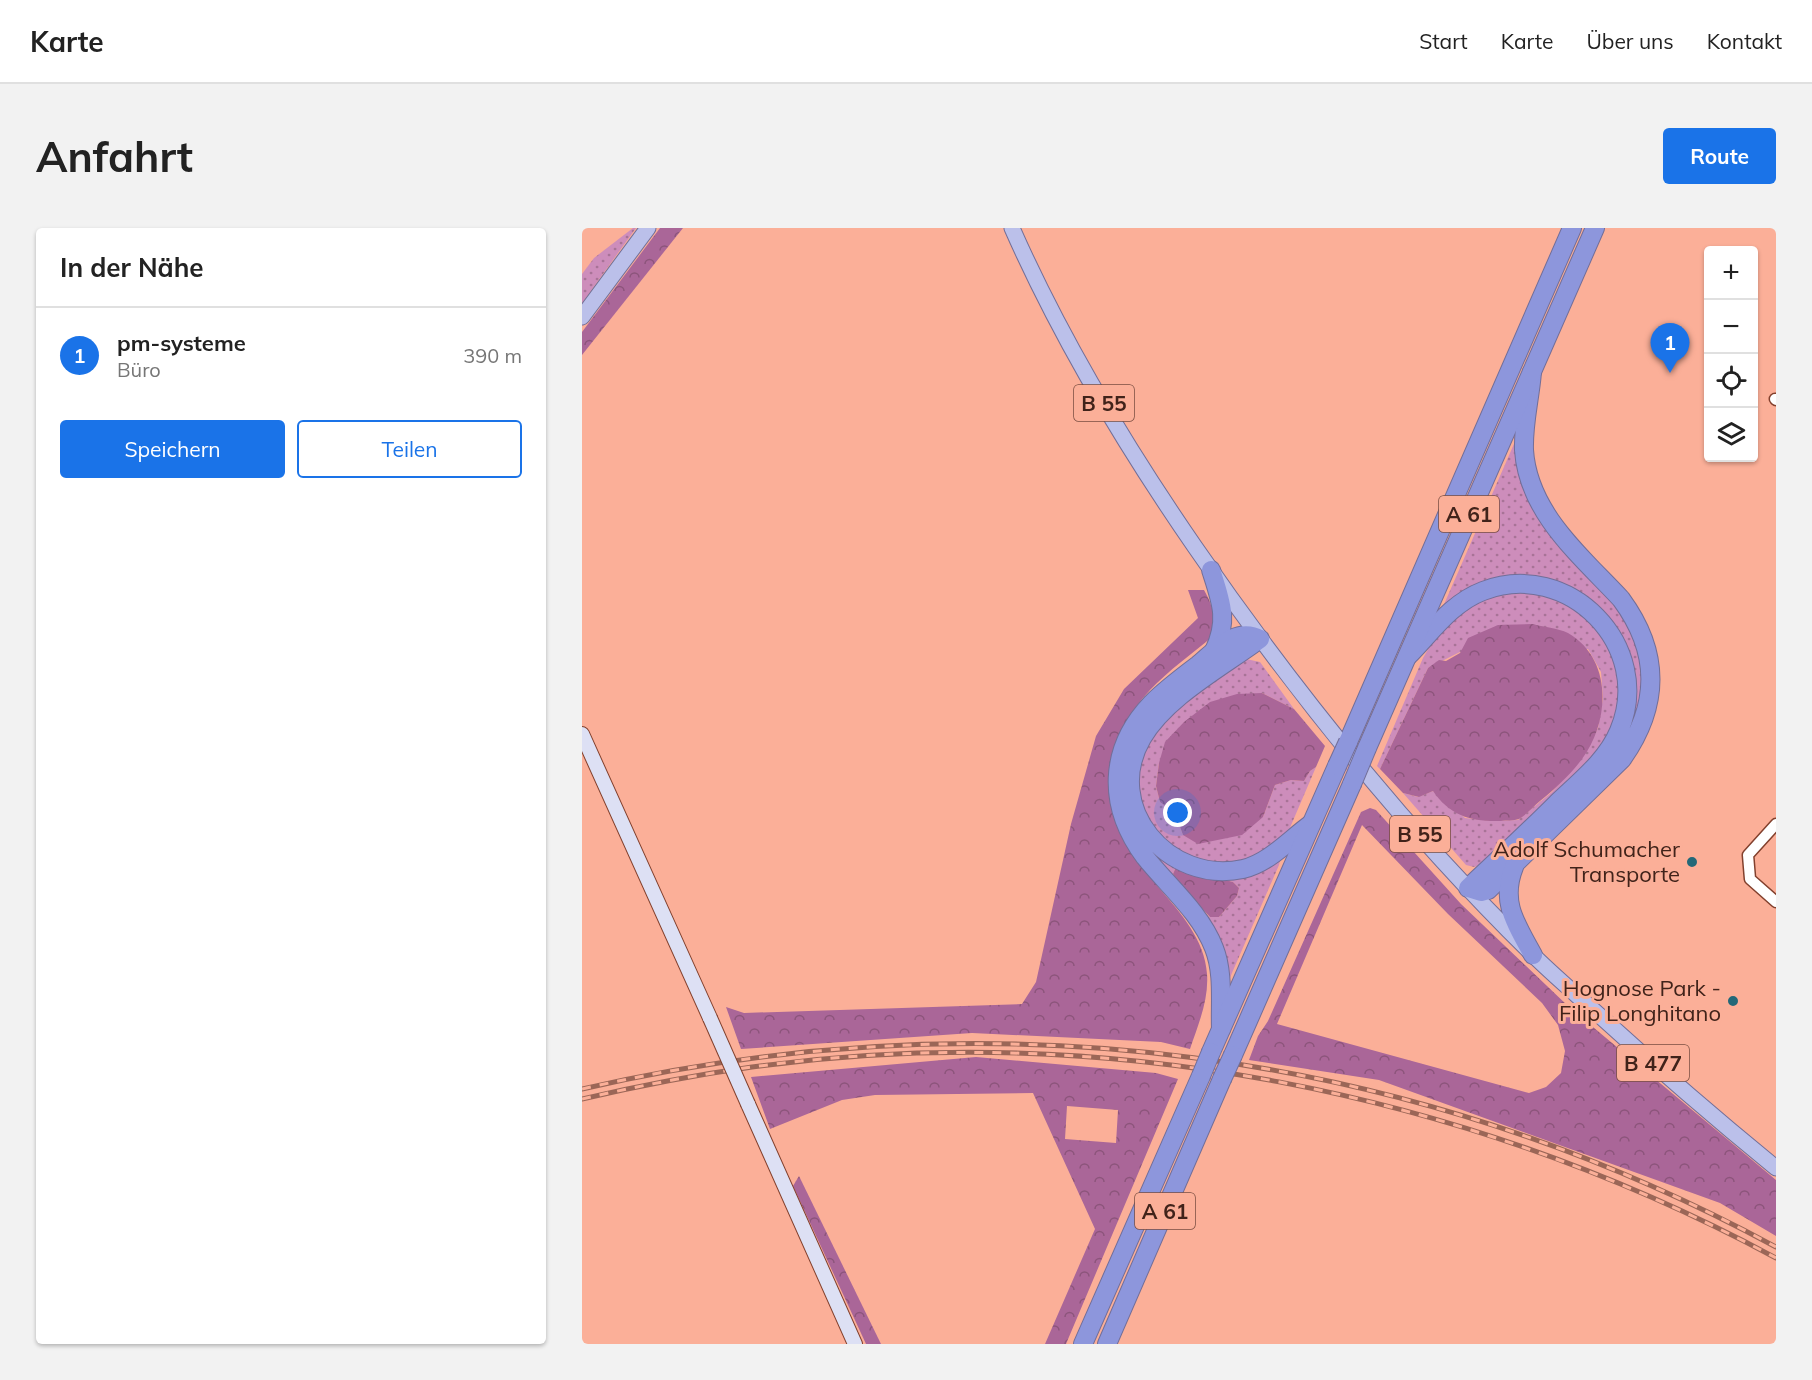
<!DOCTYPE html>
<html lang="de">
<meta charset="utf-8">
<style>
body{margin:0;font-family:Mulish,sans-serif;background:#f2f2f2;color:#222}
.controls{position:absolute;right:18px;top:18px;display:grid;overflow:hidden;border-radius:6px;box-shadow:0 2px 4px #0004}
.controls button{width:54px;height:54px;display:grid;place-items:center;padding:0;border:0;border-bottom:2px solid #e0e0e0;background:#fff;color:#222;font:30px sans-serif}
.you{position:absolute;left:596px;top:585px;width:21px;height:21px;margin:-15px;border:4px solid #fff;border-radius:50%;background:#1a73e8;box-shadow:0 0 0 9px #1a73e833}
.badge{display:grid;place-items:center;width:39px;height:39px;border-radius:50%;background:#1a73e8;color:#fff;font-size:20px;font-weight:700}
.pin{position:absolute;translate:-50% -50px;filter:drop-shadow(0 2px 3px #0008)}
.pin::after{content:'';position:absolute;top:32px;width:21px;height:18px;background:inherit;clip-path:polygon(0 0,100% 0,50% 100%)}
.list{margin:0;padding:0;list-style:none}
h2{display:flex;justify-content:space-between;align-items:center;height:78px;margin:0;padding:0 24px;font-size:26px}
h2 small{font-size:20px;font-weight:400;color:#767676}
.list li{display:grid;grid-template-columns:39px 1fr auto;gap:18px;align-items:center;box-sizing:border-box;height:96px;padding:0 24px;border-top:2px solid #e0e0e0}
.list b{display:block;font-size:22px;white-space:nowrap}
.list p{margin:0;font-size:20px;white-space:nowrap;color:#767676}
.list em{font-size:20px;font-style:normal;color:#767676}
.actions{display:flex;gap:12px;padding:18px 24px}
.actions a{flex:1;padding:14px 0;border:2px solid #1a73e8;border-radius:6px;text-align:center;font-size:21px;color:#1a73e8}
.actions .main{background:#1a73e8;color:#fff}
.icon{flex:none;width:33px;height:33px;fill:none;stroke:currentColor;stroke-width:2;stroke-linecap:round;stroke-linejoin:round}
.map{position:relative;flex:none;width:1194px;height:1116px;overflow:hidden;border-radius:6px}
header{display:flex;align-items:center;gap:36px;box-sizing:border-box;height:84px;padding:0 30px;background:#fff;border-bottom:2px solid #e0e0e0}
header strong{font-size:28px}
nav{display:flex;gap:33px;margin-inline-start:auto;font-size:21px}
.intro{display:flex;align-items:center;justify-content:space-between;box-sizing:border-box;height:144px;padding:0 36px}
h1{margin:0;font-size:42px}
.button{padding:15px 27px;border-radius:6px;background:#1a73e8;color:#fff;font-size:21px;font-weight:700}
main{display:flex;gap:36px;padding:0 36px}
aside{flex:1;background:#fff;border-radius:6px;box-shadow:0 2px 4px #0004}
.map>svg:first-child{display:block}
.grass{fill:url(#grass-dots)}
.forest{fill:url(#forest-crowns);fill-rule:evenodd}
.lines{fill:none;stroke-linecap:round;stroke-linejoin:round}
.street-casing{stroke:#82402d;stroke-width:13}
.secondary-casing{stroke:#82402d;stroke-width:16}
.primary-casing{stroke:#726e98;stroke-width:17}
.highway-casing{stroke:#726e98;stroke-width:20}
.street{stroke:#fff;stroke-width:10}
.secondary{stroke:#dde0f4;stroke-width:14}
.primary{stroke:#bbc0ea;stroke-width:15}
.highway{stroke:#8d96dc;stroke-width:18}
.rail-casing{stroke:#9b6657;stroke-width:5}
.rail{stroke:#fbaf98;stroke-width:3;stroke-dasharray:9;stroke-linecap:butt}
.secondary-bridge-casing{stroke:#82402d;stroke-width:16;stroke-linecap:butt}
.highway-bridge-casing{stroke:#726e98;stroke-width:20;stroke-linecap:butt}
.secondary-bridge{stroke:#dde0f4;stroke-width:14}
.highway-bridge{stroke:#8d96dc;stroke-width:18}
.poi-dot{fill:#236878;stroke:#fbaf98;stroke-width:2}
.labels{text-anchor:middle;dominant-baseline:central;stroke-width:6;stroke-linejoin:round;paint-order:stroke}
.shield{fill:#fbaf98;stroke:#794d40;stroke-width:1.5}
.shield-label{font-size:21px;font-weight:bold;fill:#41231a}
.poi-label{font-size:22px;fill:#41231a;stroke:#fbaf98;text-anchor:end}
</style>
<header>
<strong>Karte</strong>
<nav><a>Start</a><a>Karte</a><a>Über uns</a><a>Kontakt</a></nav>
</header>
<div class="intro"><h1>Anfahrt</h1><a class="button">Route</a></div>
<main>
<aside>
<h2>In der Nähe<small></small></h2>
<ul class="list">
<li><span class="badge">1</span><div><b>pm-systeme</b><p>Büro</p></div><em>390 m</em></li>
</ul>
<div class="actions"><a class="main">Speichern</a><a>Teilen</a></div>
</aside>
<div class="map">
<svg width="1194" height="1116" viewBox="0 0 1194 1116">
<defs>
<pattern id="grass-dots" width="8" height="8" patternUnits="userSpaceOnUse" patternTransform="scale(1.5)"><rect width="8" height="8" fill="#cd8dbb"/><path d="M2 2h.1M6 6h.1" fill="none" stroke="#a87397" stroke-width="1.8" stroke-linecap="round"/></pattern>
<pattern id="forest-crowns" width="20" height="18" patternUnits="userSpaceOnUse" patternTransform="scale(1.5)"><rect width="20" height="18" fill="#aa6698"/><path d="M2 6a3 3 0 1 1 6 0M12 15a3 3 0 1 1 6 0" fill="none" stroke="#8c547b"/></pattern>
</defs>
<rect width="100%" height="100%" fill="#fbaf98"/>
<g class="grass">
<polygon points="51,0 54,0 0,75 0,46 12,30"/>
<polygon points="935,209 946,261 1036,374 1060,421 1064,473 1041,523 1006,555 1051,459 1010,375 936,348 860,381"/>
<polygon points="950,364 975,369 1010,394 1027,418 1036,444 1036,470 1032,494 1021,519 904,635 892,639 884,637 821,565 836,569 851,563 883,590 910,593 936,592 970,564 1000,530 1016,500 1021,470 1019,444 1006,421 878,424 846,440 798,541 795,538 841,430 855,406 894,373 924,365"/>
<path d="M634 429 637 433C614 451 585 468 567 492 527 547 543 606 600 640L594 639 591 646 596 655 627 689H637L655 668 657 660 651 654 621 646C651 649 674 643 700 625L697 637 643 761C642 715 621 691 593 658 559 619 530 582 544 528 548 512 557 496 567 484 587 463 611 446 634 429Z"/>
<polygon points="664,431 678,434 712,481 680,465 577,535 574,558 578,574 593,585 601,607 681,589 693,557 709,552 722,553 728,543 734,539 707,602 696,615 663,634 630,638 585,620 556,572 555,542 566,511 596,477"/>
</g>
<g class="forest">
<polygon points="78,0 101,0 0,127 0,104"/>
<path d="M606 362H622C632 380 633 388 631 408 610 426 587 442 568 462 521 512 514 570 551 628 558 639 569 649 577 660 598 684 623 712 625 746 627 772 616 797 608 821L579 814 390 805 159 821 144 779 162 785 440 776 454 754 489 596 514 508 542 461 616 390Z"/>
<path d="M950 396C961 399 976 400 986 405 1031 431 1028 493 1000 531 989 546 973 561 958 573 951 579 944 587 937 591 932 593 924 592 919 593 890 594 868 588 851 563L837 569 821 565 798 541 846 440 857 432 864 433 878 425 886 410 916 397Z"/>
<polygon points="680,465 712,481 743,518 734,539 728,543 722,553 709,552 693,557 681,589 660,607 616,616 601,607 593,585 578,574 574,558 577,535 583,514 602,494 628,474 655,466"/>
<path d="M788 580 794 582 879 676 987 779 1194 952V1008L1138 975 797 852 667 832 676 808 686 793 779 584ZM780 597 866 686 960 775 976 797 983 823 979 845 964 859 947 865 695 796Z"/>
<polygon points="594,639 651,654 657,660 655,668 637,689 628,689 596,655 591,646"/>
<path d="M394 829 574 845 596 851 484 1116H463L513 1001 451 865 293 867 260 872 188 901 169 849ZM485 878 536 882 534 915 483 911Z"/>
<polygon points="217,948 299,1116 284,1116 211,958"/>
</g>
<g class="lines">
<g class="street-casing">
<g id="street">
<polyline points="1193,171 1194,172"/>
<polyline points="1194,596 1166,627 1168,651 1194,674"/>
</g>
</g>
<g class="secondary-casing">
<g id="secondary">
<polyline points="0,506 128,790"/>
<polyline points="166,876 273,1116"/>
</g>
</g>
<g class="primary-casing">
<g id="primary">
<path d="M430 0C479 111 544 219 613 319 713 464 824 602 949 725 971 747 995 767 1017 787 1075 840 1134 891 1194 940"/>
<polyline points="0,89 66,0"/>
</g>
</g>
<g class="highway-casing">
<g id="highway">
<path d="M629 342C639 373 647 392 632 423"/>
<path d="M826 428C849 405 869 375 901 363 986 330 1073 418 1037 503 1025 532 998 553 975 575 946 604 916 632 886 660L899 664 906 662 1040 531C1078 477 1078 424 1039 371 999 328 946 285 942 222 941 196 948 170 950 144"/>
<polyline points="766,514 990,0"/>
<polyline points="785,520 1013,0"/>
<path d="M932 639C918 674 934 696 951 727"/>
<path d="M639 801C638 775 642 745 632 720 618 684 586 658 563 629 525 578 526 521 570 475 584 461 600 449 616 437 634 422 654 398 678 411 640 439 584 469 560 510 520 579 586 657 661 641 687 635 708 611 729 596"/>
<polyline points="629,824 755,538"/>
<polyline points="651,827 770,556"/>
<polyline points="501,1116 619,848"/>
<polyline points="525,1116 640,851"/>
</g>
</g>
<use href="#street" class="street"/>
<use href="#secondary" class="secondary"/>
<use href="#primary" class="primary"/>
<use href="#highway" class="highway"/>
<g class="rail-casing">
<g id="rail">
<path d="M0 861C408 767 825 819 1194 1019"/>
<path d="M0 871C56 858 113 847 170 839 521 791 883 863 1194 1030"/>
</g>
</g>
<use href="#rail" class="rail"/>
<g class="secondary-bridge-casing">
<polyline id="secondary-bridge" points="128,790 166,876"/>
</g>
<g class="highway-bridge-casing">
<g id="highway-bridge">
<polyline points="755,538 766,514"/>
<polyline points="770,556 785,520"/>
<polyline points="619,848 629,824"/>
<polyline points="640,851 651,827"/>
</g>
</g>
<use href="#secondary-bridge" class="secondary-bridge"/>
<use href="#highway-bridge" class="highway-bridge"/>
</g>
<g class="poi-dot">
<circle cx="1110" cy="634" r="6"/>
<circle cx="1151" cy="773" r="6"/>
</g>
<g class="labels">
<g class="shield">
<rect x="492" y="157" width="60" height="36" rx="4.5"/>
<rect x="857" y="268" width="60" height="36" rx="4.5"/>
<rect x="808" y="588" width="60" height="36" rx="4.5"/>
<rect x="1035" y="817" width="72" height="36" rx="4.5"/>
<rect x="553" y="965" width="60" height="36" rx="4.5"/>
</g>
<g class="shield-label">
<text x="522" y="175">B 55</text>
<text x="887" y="286">A 61</text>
<text x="838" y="606">B 55</text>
<text x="1071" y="835">B 477</text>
<text x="583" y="983">A 61</text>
</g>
<g class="poi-label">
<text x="1098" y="621">Adolf Schumacher<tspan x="1098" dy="25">Transporte</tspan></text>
<text x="1139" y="760">Hognose Park -<tspan x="1139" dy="25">Filip Longhitano</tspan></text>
</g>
</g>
</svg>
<div class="controls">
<button>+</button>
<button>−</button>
<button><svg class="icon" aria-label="locate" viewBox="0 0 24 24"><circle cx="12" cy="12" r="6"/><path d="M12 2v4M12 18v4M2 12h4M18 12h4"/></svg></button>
<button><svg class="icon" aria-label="layers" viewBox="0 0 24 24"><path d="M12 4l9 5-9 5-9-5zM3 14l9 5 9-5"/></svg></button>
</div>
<div class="you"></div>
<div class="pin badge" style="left:1088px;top:145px">1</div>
</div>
</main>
